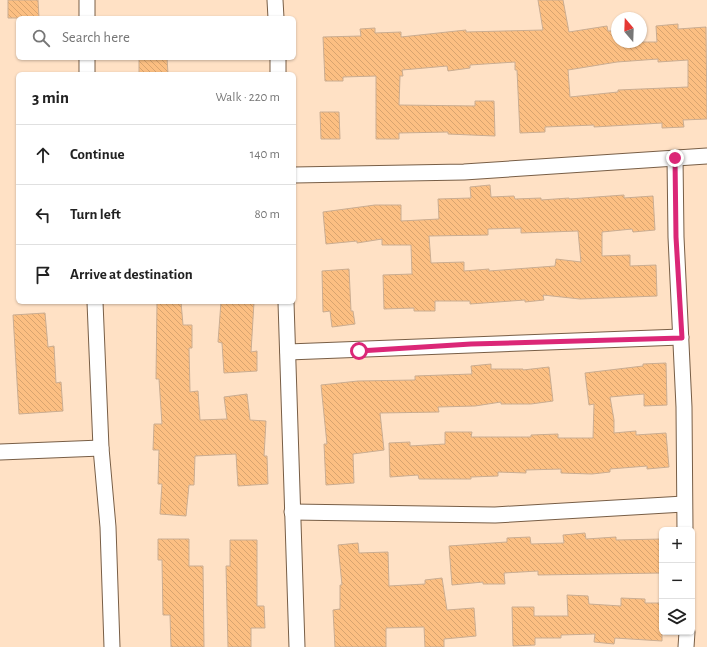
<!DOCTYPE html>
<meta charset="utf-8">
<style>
body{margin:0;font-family:"Alegreya Sans",sans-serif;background:#f6f6f6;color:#222}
.controls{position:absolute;right:12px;bottom:12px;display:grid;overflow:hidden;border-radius:6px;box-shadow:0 1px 3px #0004}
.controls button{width:36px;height:36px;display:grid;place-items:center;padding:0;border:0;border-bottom:1px solid #e0e0e0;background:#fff;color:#222;font:20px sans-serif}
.compass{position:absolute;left:611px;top:12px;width:36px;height:36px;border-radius:50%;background:#fff;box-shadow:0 1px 3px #0004;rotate:341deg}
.stop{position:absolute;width:12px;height:12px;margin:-9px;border:3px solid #db2777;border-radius:50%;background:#fff}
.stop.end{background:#db2777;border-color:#fff;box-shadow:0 1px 4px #0008}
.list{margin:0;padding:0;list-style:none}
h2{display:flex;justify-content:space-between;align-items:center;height:52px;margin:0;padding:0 16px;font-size:17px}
h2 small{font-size:13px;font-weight:400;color:#767676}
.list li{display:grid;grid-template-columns:26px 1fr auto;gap:12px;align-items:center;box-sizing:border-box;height:60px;padding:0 16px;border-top:1px solid #e0e0e0}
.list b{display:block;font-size:15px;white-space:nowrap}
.list em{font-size:13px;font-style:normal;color:#767676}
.icon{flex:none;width:22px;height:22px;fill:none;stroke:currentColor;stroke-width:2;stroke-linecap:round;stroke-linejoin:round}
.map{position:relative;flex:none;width:707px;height:647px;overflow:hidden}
.search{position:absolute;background:#fff;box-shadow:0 1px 3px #0004;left:16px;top:16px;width:280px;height:44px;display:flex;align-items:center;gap:10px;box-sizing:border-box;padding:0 14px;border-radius:6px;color:#767676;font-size:15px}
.panel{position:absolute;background:#fff;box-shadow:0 1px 3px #0004;left:16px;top:72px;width:280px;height:232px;border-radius:6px}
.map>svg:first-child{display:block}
.building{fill:url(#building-back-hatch);stroke:#caad92;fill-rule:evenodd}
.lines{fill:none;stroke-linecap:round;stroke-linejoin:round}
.minor-casing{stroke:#785e46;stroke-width:17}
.minor{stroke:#fff;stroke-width:15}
.route{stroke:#db2777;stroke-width:5}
</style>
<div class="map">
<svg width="707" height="647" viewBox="0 0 707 647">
<defs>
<pattern id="building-back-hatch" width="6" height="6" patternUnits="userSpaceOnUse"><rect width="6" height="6" fill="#fcbf82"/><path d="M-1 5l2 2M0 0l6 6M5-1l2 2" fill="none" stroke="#d8a46f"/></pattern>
</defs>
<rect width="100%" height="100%" fill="#ffe1c5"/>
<g class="building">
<polygon points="8,0 38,0 39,18 8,18"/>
<path d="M538 0H563L569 32 607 26 608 31H617V42H657L656 26 678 24V29L706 27 707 119 683 120 684 127 662 128V123L594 127V125L545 127V132L520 133 517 70H515V62L470 65V68L448 71 447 66 402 70 403 76H400L399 105 475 106V101H494L495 136 448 134V132L399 133V139H376V76L343 77V81H325L323 37 361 36 360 29 375 28V33L401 32V37L466 30V32L543 30ZM658 59V62L688 60V87L618 90V92L570 97 568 70 617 62Z"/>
<polygon points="139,58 167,58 168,74 139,74"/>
<polygon points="320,112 339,112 340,139 321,139"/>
<path d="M490 185 491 197 514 196 515 199 541 198V200L569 198V199L624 195V198L653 196 655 230 633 232 632 229 602 232V256L630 255V266L656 265 657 296 580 299 543 295 544 300 525 302V300L470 304V301H435V311H414V308L384 309 383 275 412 274 411 245H382V239L357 243V241L326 244 323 212 375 205H401V221L439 219 438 199 471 198 470 187ZM521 228V233L578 231 581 262 556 259 555 266 489 271V269L464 271V262L431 263 429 236 488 235V229Z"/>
<polygon points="349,269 351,311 353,311 355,324 332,327 330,311 323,312 322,271"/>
<polygon points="157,302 181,302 183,325 192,325 192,348 189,348 190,392 198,391 200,420 227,419 224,397 247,394 250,420 266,421 264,456 267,456 268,484 238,486 236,454 195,456 194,485 189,485 186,516 160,514 162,484 158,484 159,450 153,450 154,424 162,424 159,379 156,379"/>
<polygon points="221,302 254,302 251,352 257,351 257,371 224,373 222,343 218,342"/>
<polygon points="45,313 48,347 54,346 56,383 61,382 63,411 19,414 13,315"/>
<polygon points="666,363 667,405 644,406 644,394 610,397 614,420 614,433 636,431 636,435 666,433 669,467 647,469 647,466 610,469 610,472 592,474 561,473 561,469 526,470 526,473 498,472 498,476 471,477 471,479 419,479 418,475 390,477 389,443 410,442 410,446 445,444 445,432 472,432 471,437 531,437 531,435 558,434 558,438 593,438 594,404 589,405 585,373 643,366 643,364"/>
<polygon points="491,364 491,369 523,369 523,370 549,367 553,401 531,404 501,404 501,402 475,406 438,407 439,412 380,413 384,450 353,454 354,483 326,485 324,444 327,444 321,385 358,381 415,380 415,376 472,374 471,366"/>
<polygon points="585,533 586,539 616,537 616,540 662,539 662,573 538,575 538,571 504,573 505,584 483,584 483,582 452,585 449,546 507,542 507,538 530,537 531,544 564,543 563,535"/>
<polygon points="158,539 189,539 189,566 203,566 204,647 171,647 170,615 163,615 162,560 158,560"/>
<polygon points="230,540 257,540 257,606 264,606 265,628 251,628 251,647 228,647 226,566 230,566"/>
<polygon points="358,543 359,553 388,552 389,586 425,584 425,580 442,578 447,610 474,608 476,636 444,639 444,647 425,647 424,627 386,628 386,647 335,647 333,610 340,609 340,585 342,585 338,545"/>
<polygon points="567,595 588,596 589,604 621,606 621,598 645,599 645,603 662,603 662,641 615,638 614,644 594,642 595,634 561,635 561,638 535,638 535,645 513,646 512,607 534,607 534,616 568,616"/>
</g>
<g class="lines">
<g class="minor-casing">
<g id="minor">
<polyline points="87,0 87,18"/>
<polyline points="275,0 276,18"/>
<polyline points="87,58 87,74"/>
<polyline points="278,58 278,74"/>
<polyline points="675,158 676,237 684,407 685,530"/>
<polyline points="294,175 464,172 707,156"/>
<polyline points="95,302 101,448 108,527 112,647"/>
<polyline points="286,302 297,647"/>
<polyline points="288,352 681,337"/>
<polyline points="0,452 101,448"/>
<polyline points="292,512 495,515 684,504"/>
<polyline points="686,647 687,632"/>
</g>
</g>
<use href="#minor" class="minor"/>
</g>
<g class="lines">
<polyline class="route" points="359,351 471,344 682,338 676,237 675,158"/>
</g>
</svg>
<div class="controls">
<button>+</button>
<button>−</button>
<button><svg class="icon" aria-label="layers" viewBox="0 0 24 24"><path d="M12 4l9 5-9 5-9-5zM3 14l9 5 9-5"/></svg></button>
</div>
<svg class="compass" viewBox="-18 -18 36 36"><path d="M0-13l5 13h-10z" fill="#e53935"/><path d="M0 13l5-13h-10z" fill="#767676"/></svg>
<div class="stop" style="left:359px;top:351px"></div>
<div class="stop end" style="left:675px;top:158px"></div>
<div class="search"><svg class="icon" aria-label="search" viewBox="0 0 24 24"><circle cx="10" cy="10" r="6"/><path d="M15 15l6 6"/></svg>Search here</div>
<section class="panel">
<h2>3 min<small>Walk · 220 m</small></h2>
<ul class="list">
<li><svg class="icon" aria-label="ahead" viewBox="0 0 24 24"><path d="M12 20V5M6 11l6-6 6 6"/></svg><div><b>Continue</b></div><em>140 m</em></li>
<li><svg class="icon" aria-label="left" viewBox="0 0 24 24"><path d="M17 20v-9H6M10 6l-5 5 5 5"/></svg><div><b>Turn left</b></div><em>80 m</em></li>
<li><svg class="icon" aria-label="arrive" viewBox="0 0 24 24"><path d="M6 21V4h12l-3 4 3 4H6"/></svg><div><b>Arrive at destination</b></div></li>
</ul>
</section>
</div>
